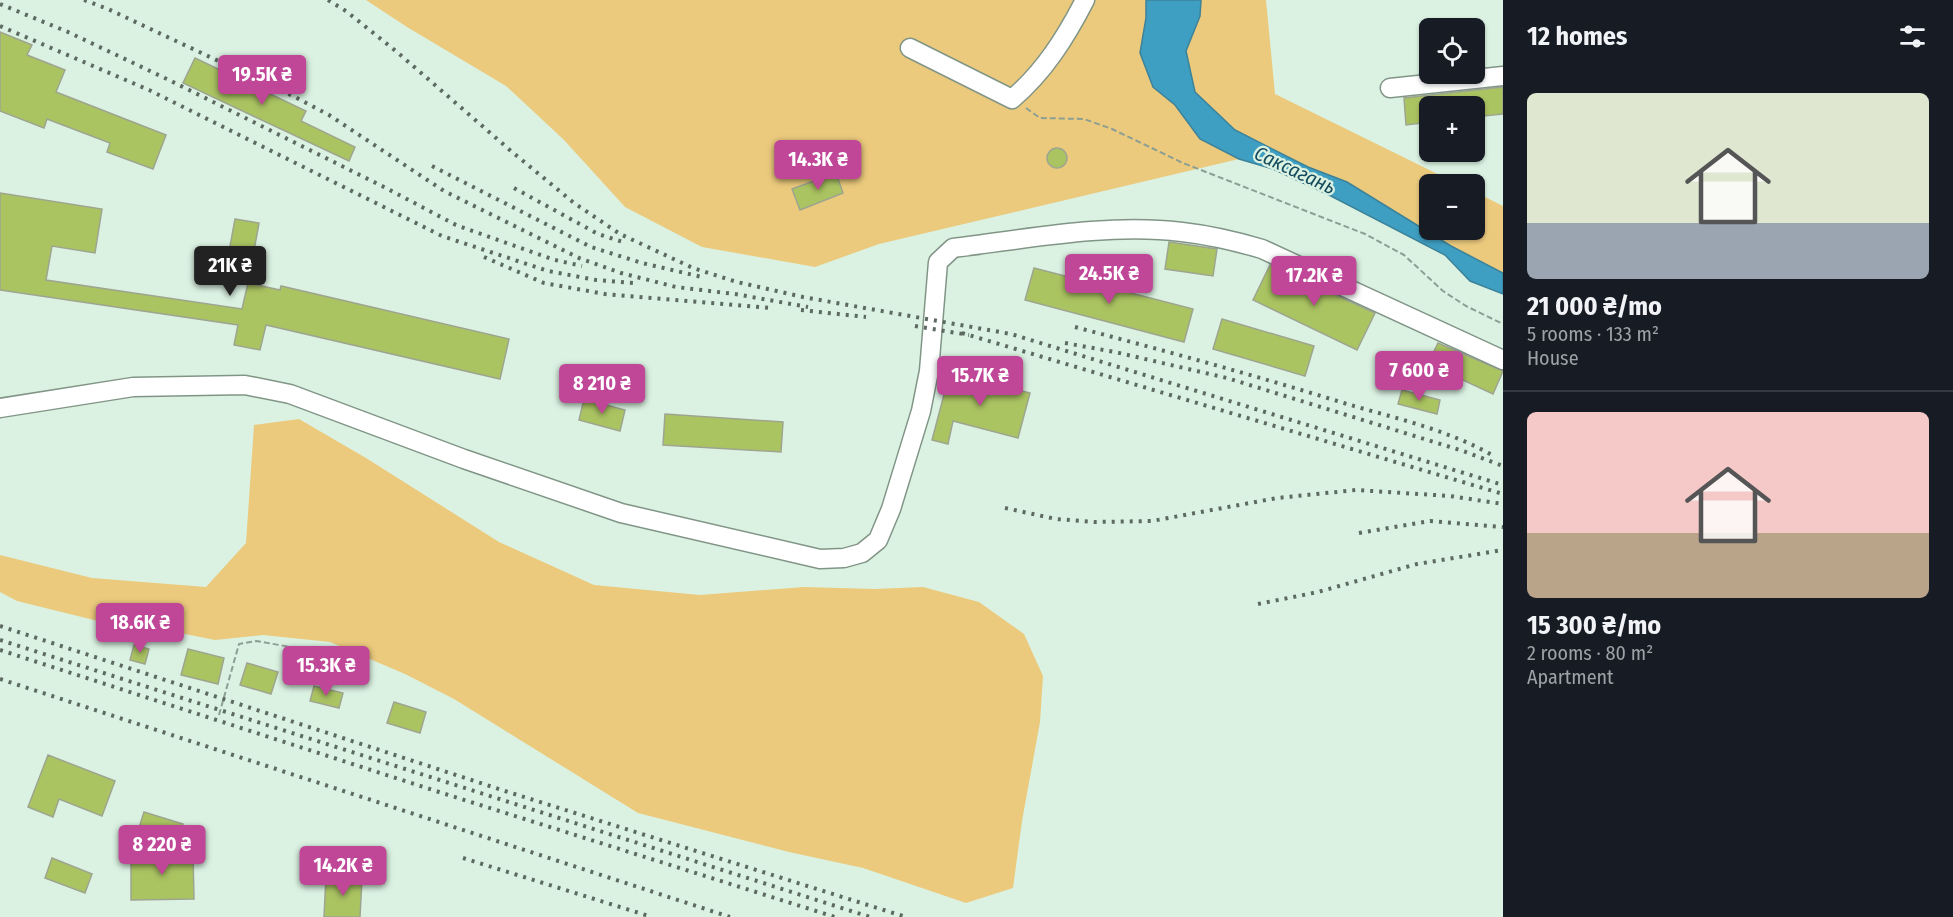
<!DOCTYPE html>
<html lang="en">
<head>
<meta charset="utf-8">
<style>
	:root { --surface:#171b24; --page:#20242c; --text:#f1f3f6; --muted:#9ea1a6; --line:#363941; --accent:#c04698 }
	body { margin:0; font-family:"Fira Sans Condensed",sans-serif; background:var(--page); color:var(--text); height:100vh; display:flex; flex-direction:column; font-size:22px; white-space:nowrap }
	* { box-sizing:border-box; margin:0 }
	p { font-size:20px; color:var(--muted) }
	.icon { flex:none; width:33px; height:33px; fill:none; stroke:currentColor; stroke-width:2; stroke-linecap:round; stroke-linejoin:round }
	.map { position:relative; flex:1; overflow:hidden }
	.details { display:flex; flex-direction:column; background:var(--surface); width:450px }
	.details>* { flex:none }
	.buttons { position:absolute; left:1419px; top:18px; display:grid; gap:12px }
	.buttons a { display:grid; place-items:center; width:66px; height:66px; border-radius:9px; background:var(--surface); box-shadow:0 2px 4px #0004; font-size:30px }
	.price { position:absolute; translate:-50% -51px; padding:0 14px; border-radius:6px; background:var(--accent); color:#fff; font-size:20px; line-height:39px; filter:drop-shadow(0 2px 3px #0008) }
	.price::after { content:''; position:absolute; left:50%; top:36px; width:18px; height:14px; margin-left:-9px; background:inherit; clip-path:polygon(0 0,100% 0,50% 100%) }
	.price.selected { background:#222; color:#fff }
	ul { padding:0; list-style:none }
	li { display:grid; align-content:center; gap:12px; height:318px; padding:0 24px }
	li+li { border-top:2px solid var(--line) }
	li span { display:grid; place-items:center; height:186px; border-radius:9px; color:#555 }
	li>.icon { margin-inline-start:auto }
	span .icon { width:108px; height:108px; fill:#fffc; stroke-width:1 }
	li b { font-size:26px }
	h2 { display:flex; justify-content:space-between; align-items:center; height:72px; padding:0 24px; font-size:26px }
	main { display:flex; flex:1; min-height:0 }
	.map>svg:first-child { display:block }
</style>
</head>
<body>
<main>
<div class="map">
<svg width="1503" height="917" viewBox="0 0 1503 917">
	<rect width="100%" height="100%" fill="#dbf2e2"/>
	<g fill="#ebca7d">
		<polygon points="366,0 1146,0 1146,18 1140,53 1153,87 1175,105 1200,139 1239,159 879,244 815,267 702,247 625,207 564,140 506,86 407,27"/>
		<polygon points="1201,0 1266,0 1275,94 1458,184 1430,184 1430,230 1474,230 1475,192 1503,206 1503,273 1451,246 1347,182 1308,167 1235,130 1195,92 1186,51 1200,16"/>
		<polygon points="299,419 366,458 499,542 594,585 700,595 804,587 874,589 923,587 979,602 1024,634 1043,676 1040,722 1022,821 1013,888 966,903 863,868 789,852 638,813 454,699 405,674 330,642 263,635 215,640 165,630 140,619 98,621 17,601 0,592 0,555 92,578 206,587 246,543 254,425"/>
	</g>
	<polygon fill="#3f9fc2" stroke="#3c8299" stroke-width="1.5" points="1146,0 1201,0 1200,16 1186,51 1195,92 1235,130 1308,167 1347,182 1451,246 1503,273 1503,294 1470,281 1445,255 1329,195 1273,169 1239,159 1200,139 1175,105 1153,87 1140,53 1146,18"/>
	<g fill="#abc462" stroke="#9ea58f" stroke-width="1.5">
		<polygon points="0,32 32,45 27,55 65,70 56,92 166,135 153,169 107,152 110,143 47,119 44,128 0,111"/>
		<polygon points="195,58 306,111 301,121 355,147 349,161 183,83"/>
		<polygon points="1503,87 1503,114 1474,117 1474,106 1430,106 1430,122 1406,125 1404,98"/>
		<circle cx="1057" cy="158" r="10"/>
		<polygon points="836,173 843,193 800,210 792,189"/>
		<polygon points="0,193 102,209 95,253 52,246 46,280 242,309 248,283 280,290 281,286 509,339 500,379 266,325 260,350 234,345 238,325 0,290"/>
		<polygon points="235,219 259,223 252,262 228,257"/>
		<polygon points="1169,242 1217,249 1213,276 1165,269"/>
		<polygon points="1270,265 1375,313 1357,350 1253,300"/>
		<polygon points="1034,268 1193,309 1184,342 1025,300"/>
		<polygon points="1222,319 1314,346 1305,376 1213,349"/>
		<polygon points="1438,343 1503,371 1493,394 1428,364"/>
		<polygon points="950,372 1030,393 1018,438 953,421 948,444 932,440"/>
		<polygon points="1402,390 1440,400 1437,414 1398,404"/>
		<polygon points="584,399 625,410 620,431 579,420"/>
		<polygon points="665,414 783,422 781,452 663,445"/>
		<polygon points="134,645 149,649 145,664 130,660"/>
		<polygon points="188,649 224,658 218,684 181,675"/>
		<polygon points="247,663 278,672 271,694 240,685"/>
		<polygon points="314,686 343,693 339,708 310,701"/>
		<polygon points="394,702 426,712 420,733 387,723"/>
		<polygon points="48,755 115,781 102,816 59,799 53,817 28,807"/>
		<polygon points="144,812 183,824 176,846 137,834"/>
		<polygon points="131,852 193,852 194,899 131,900"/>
		<polygon points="52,858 92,874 85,893 45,878"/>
		<polygon points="326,877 362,879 360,917 324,917"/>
	</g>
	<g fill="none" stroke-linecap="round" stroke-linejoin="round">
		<g stroke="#819587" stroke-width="21">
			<g id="minor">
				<path d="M910,48l102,51c32,-27 54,-62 73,-99"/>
				<polyline points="1390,88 1503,76"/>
				<path d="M0,408l133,-21 112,-2 45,9 174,65 157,54 199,46 24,-1 18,-5 16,-13 13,-31 30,-98 8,-40 9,-109 15,-14c75,-9 153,-25 229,-16 27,3 53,9 80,17l241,111"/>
			</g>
		</g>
		<g stroke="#8d9e92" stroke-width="2" stroke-dasharray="6 3" stroke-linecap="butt">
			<polyline points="1026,108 1040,118 1084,119 1112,129 1183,163 1365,234 1404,255 1443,291 1466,306 1503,324"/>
			<polyline points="219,715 239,644 256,641 291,647"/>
		</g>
		<use href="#minor" stroke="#fff" stroke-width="18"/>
		<g stroke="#5d6a61" stroke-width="4" stroke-dasharray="3 6" stroke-linecap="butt">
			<polyline points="84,0 108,9 295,97 329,115 444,191 579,258 621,273 676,287 735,294 808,307"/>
			<polyline points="328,0 346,11 397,52 511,151 574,203 620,234 693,268 737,282 803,297 1011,334 1503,485"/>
			<polyline points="0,4 68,32 169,80 386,188 456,225 555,260 582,266"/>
			<polyline points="0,26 149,90 442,236 548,271 596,280 634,283"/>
			<polyline points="432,166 591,247 642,263 702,277"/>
			<polyline points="514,188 598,234 626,243"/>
			<polyline points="484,257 544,283 605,294 771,308"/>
			<polyline points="801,310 866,317"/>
			<polyline points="915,326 969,335"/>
			<path d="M1075,327c91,24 182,49 272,77 48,14 101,26 145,51"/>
			<polyline points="962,333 1503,494"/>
			<polyline points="1065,343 1115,352 1227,378 1463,451 1503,466"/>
			<polyline points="1005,508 1056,519 1094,522 1152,521 1277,498 1356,490 1450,496 1503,504"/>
			<polyline points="1359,533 1430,521 1503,527"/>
			<polyline points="1258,604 1318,592 1417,564 1503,550"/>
			<polyline points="0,626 505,791 906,917"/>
			<polyline points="0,640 870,917"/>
			<polyline points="0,650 439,792 835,917"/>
			<polyline points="0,679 730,917"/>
			<polyline points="463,858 652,917"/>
		</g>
	</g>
	<g text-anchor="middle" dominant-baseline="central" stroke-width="4.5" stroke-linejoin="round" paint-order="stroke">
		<g font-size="20" font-style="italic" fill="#154b5e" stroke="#dbf2e2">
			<text transform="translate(1295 170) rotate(25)">Саксагань</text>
		</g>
	</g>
</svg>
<div class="buttons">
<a><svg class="icon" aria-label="locate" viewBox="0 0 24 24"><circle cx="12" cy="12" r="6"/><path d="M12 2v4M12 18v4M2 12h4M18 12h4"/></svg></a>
<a>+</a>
<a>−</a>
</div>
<b class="price" style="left:262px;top:106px">19.5K ₴</b>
<b class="price" style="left:818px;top:191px">14.3K ₴</b>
<b class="price selected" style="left:230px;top:297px">21K ₴</b>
<b class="price" style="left:1109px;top:305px">24.5K ₴</b>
<b class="price" style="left:1314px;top:307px">17.2K ₴</b>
<b class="price" style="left:1419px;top:402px">7 600 ₴</b>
<b class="price" style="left:980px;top:407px">15.7K ₴</b>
<b class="price" style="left:602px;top:415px">8 210 ₴</b>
<b class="price" style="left:140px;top:654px">18.6K ₴</b>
<b class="price" style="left:326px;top:697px">15.3K ₴</b>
<b class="price" style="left:162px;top:876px">8 220 ₴</b>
<b class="price" style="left:343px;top:897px">14.2K ₴</b>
</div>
<section class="details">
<h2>12 homes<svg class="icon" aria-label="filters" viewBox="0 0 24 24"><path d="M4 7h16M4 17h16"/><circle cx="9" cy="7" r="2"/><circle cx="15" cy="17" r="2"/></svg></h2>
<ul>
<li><span style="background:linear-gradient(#dfe7d0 70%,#9aa5b1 0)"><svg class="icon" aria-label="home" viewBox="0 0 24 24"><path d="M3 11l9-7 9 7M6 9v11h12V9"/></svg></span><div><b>21 000 ₴/mo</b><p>5 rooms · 133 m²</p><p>House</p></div></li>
<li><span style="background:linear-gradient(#f6c9c9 65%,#b9a48a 0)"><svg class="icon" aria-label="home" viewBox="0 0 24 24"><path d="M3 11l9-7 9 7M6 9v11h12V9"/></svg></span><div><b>15 300 ₴/mo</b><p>2 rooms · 80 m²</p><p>Apartment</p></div></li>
</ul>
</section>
</main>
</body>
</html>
